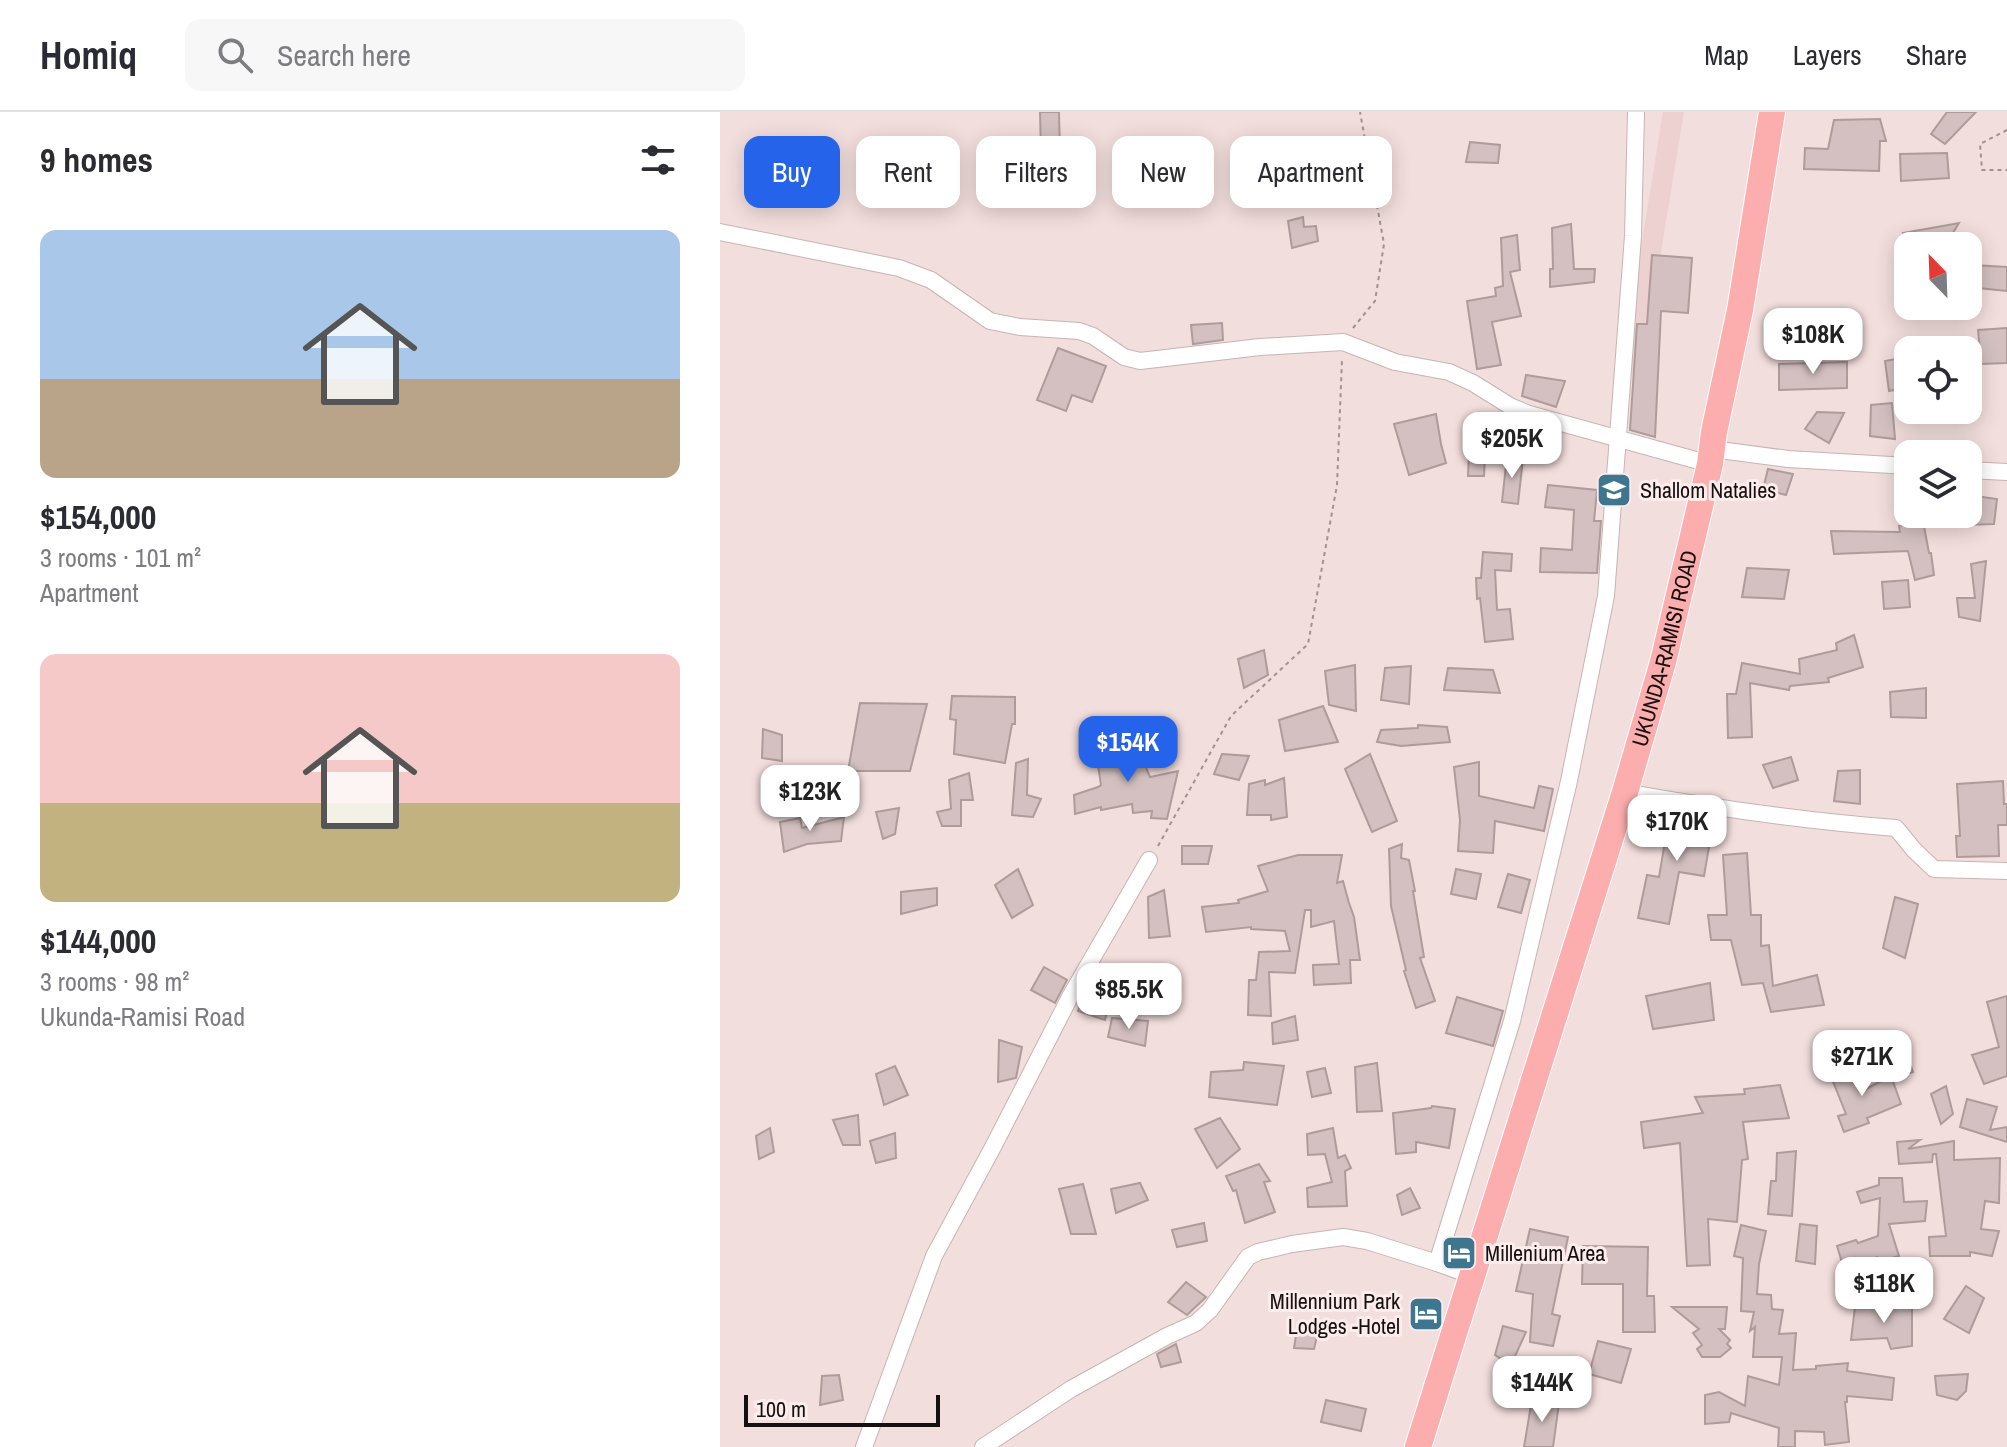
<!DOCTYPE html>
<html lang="en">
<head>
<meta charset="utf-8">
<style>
	:root { --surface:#fff; --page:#f7f7f7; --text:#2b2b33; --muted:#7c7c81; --line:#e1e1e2; --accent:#2563eb }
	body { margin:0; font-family:"Archivo Narrow",sans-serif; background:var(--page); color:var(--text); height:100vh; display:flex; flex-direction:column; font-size:30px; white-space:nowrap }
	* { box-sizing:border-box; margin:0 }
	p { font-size:26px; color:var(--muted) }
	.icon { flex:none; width:44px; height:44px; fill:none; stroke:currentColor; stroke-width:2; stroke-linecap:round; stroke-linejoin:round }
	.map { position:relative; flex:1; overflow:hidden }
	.side { display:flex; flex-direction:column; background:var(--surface); width:720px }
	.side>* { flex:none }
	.banner { position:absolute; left:24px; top:24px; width:760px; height:72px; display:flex; gap:16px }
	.needle { width:52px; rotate:337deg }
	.controls { position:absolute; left:1174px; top:120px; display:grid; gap:16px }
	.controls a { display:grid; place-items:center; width:88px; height:88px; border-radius:16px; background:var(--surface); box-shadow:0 4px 20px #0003; font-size:40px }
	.scale { position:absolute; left:24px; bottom:20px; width:196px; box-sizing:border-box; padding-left:8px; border:4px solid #171010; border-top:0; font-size:22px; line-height:28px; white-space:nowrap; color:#171010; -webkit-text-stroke:6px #fcecec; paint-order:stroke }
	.price { position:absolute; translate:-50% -68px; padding:0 18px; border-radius:16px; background:#fff; color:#222; font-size:26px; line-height:52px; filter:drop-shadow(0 2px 4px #0008) }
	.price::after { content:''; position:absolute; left:50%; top:48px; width:24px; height:18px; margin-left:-12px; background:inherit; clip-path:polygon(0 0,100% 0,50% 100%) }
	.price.on { background:var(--accent); color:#fff }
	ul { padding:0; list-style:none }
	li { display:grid; align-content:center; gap:16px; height:424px; padding:0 40px }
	li span { display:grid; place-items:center; height:248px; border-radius:16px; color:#555 }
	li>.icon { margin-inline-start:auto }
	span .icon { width:144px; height:144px; fill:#fffc; stroke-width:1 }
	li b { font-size:34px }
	h2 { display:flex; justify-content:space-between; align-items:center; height:96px; padding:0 40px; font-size:34px }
	.tag { padding:0 28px; border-radius:16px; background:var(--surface); box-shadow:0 4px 20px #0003; font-size:28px; line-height:72px }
	.tag.on { background:var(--accent); color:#fff }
	header { display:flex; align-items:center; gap:48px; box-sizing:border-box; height:112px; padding:0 40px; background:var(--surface); border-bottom:2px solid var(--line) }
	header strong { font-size:38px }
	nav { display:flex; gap:44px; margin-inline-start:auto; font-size:28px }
	.search { width:560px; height:72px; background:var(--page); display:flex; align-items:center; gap:20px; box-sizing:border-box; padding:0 28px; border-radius:16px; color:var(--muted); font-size:30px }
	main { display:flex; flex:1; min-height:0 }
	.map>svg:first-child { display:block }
</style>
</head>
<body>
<header>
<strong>Homiq</strong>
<div class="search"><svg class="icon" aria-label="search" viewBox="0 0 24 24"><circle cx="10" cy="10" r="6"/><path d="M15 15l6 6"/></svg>Search here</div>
<nav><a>Map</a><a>Layers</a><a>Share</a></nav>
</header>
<main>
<section class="side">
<h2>9 homes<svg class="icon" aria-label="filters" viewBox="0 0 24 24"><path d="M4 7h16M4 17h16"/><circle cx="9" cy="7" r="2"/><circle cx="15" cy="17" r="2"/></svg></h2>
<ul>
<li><span style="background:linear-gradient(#a9c7e8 60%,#b9a48a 0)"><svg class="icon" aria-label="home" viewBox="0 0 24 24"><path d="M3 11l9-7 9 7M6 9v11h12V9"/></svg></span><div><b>$154,000</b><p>3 rooms · 101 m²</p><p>Apartment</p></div></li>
<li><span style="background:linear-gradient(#f6c9c9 60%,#c2b280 0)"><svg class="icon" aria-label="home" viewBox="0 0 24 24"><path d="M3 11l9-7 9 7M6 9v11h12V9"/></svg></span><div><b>$144,000</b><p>3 rooms · 98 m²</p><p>Ukunda-Ramisi Road</p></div></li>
</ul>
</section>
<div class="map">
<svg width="1287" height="1335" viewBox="0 0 1287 1335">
	<rect width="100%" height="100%" fill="#f2dedd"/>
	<polygon fill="#edd1d0" points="943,0 964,0 921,262 901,259"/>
	<g fill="#d4c0c0" stroke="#ae9b9a" stroke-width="2">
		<polygon points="320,0 339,0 340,41 321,41"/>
		<polygon points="1227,0 1256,0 1225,32 1211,22"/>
		<polygon points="1160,7 1166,29 1160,29 1159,59 1084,57 1085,36 1108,37 1114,8"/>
		<polygon points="750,30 780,33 778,51 746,50"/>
		<polygon points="1227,41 1229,66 1181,69 1180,42"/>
		<polygon points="583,105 584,115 596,114 598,129 572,136 568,109"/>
		<polygon points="1239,111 1225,134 1189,134 1183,121"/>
		<polygon points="851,112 854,157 875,157 874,170 830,175 830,157 833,157 832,116"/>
		<polygon points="797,123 800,158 790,160 801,204 772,210 781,253 757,257 747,189 776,184 775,176 783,174 781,126"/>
		<polygon points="932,143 972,146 968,201 941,199 935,325 910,318 917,212 927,212"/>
		<polygon points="1253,153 1287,155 1287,179 1249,175"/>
		<polygon points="502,211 503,228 473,232 471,213"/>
		<polygon points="1287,216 1287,251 1261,252 1258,218"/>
		<polygon points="338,236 386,254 372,290 352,283 346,299 317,288"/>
		<polygon points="1182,246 1188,263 1188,275 1169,279 1165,249"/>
		<polygon points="1127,250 1127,276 1059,278 1059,252"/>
		<polygon points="806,263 845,269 836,295 802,284"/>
		<polygon points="1172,291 1175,327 1150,324 1151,293"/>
		<polygon points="1097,300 1124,301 1109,331 1085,317"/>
		<polygon points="716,302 721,332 726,351 689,363 674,312"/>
		<polygon points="749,341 765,342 764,364 748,364"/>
		<polygon points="787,344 803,346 798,392 782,390"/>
		<polygon points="1048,357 1073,362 1066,383 1043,377"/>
		<polygon points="828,373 877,378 874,409 881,409 877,461 820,460 821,436 852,438 854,398 825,395"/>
		<polygon points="1248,383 1277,387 1274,412 1243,413 1244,402 1248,402"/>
		<polygon points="1203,409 1209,441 1211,441 1214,463 1195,468 1188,439 1114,442 1111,419 1180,420 1179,414"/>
		<polygon points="763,440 792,442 791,459 775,458 777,498 790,497 793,527 765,530 760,486 757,487 756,466 761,466"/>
		<polygon points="1266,449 1260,509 1239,505 1237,486 1255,486 1251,452"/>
		<polygon points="1027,456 1069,458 1064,487 1022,485"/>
		<polygon points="1188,468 1190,495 1164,497 1162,470"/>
		<polygon points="1134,523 1143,555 1108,566 1109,570 1070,574 1069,578 1030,571 1032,625 1008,626 1007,582 1016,582 1022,551 1080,562 1079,547 1117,538 1116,531"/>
		<polygon points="544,538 548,563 524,576 518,547"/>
		<polygon points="635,553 636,599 609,593 605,559"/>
		<polygon points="691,554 689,592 661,588 665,556"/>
		<polygon points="728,556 773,558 780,581 724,578"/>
		<polygon points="1206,576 1206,606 1171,605 1170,580"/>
		<polygon points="232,584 295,585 295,612 292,612 285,651 234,642 236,608 230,607"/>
		<polygon points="140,591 207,592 190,659 128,659"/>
		<polygon points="603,594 618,630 565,639 559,608"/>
		<polygon points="698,613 727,615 730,630 681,634 657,630 661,618 698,616"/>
		<polygon points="43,617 62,623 62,649 42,646"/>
		<polygon points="414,627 430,665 458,659 447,707 431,706 432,699 413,701 412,692 381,698 381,695 355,702 354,683 378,675 381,673 376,640"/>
		<polygon points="502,642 529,644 519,668 494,662"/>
		<polygon points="650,642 677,709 652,720 625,657"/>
		<polygon points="1071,645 1078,668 1053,676 1043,653"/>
		<polygon points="308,647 307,683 321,687 313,705 292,703 296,651"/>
		<polygon points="759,650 759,684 814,696 819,674 833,677 824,719 775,709 773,741 738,739 740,708 734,655"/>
		<polygon points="1140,658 1140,692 1114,689 1118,659"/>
		<polygon points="249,661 253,688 241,688 241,714 222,714 217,700 231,697 229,668"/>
		<polygon points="564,666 567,705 551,708 551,703 527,703 529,672 545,668 545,673"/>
		<polygon points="1283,669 1284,692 1287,692 1287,713 1278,713 1279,744 1237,745 1236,724 1240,724 1237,672"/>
		<polygon points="179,696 175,722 163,727 156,700"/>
		<polygon points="950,699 994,706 984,764 959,760 949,812 918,806 927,763 939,765 947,718 945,717"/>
		<polygon points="124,705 121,729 87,732 64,740 60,710 80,706 82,716"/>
		<polygon points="682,732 681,746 689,748 695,779 693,779 704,845 700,846 715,889 696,896 684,859 686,858 671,794 669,737"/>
		<polygon points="462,734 492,734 488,752 462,752"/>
		<polygon points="1027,741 1031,803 1041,803 1041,834 1049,833 1053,874 1097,863 1104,893 1051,900 1043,871 1022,873 1011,828 991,828 988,803 1007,803 1003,743"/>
		<polygon points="578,743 622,743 617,771 623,769 629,791 634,805 640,848 630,848 631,871 594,873 593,853 619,852 614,809 591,815 591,798 585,798 575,861 549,860 551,904 528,903 529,868 536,868 539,840 570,839 565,819 531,817 531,815 486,820 482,795 519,791 518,788 548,779 538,754"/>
		<polygon points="298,757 313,793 292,806 275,773"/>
		<polygon points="736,757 761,762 756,787 731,782"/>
		<polygon points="788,762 810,768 801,801 778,795"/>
		<polygon points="217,776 217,793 181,802 181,780"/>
		<polygon points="444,778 450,824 429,826 428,785"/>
		<polygon points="1175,785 1198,792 1185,846 1163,836"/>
		<polygon points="324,855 347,868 335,891 311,878"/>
		<polygon points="990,871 994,908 933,917 926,884"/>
		<polygon points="391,880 385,908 358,899 364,883"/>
		<polygon points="1287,884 1287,964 1264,972 1252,943 1279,935 1267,890"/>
		<polygon points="737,885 783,899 773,934 726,921"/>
		<polygon points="575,904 578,928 553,932 552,911"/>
		<polygon points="392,906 428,909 425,934 388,925"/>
		<polygon points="279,928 302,935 296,966 278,970"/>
		<polygon points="1185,938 1193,960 1178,964 1168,947"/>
		<polygon points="524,950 564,954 557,993 489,985 491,960 523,958"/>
		<polygon points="657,951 662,999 637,1000 635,955"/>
		<polygon points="1131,953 1142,979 1171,964 1181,992 1147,1006 1149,1011 1124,1020 1118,1004 1126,1002 1110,962"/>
		<polygon points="175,954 188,983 164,993 156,962"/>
		<polygon points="605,956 611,981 592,985 587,960"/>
		<polygon points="1060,973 1069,1006 1023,1010 1028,1047 1022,1048 1017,1110 988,1107 990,1153 967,1154 960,1031 924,1036 921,1010 983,1001 975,985 1025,982 1024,977"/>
		<polygon points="1226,974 1233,1002 1221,1012 1211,982"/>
		<polygon points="1247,987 1277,995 1270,1018 1287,1015 1287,1030 1240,1015"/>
		<polygon points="712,994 735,997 729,1036 696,1030 696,1040 676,1042 673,1001 711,996"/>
		<polygon points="138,1003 140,1033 123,1033 113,1008"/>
		<polygon points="500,1006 520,1037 497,1056 475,1017"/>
		<polygon points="50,1016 54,1040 39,1047 36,1024"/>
		<polygon points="613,1016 618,1046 625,1043 631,1056 625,1059 627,1094 588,1095 587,1076 612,1070 605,1042 588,1043 587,1022"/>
		<polygon points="175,1021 176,1046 156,1051 150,1029"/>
		<polygon points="1200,1028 1188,1037 1234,1029 1234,1048 1280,1046 1279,1091 1265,1089 1261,1117 1279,1119 1272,1144 1250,1140 1250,1144 1210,1144 1209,1125 1226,1124 1216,1042 1213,1042 1212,1050 1179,1052 1177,1030"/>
		<polygon points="1076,1039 1072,1104 1048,1102 1051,1069 1056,1069 1057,1041"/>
		<polygon points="539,1052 550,1069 544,1070 555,1100 525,1111 516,1078 513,1079 506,1064"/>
		<polygon points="1159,1066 1182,1066 1184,1090 1207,1089 1205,1109 1169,1112 1179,1144 1158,1150 1157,1145 1124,1157 1117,1134 1136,1128 1138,1131 1158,1124 1160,1086 1141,1091 1137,1080 1159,1073"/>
		<polygon points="420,1071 428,1088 396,1101 391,1077"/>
		<polygon points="363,1072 376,1122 351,1122 339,1077"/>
		<polygon points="690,1076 700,1096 682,1103 677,1083"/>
		<polygon points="484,1111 487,1129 457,1135 452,1118"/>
		<polygon points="1080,1112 1097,1114 1095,1152 1076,1149"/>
		<polygon points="1021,1113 1046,1119 1039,1152 1037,1182 1051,1183 1052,1197 1063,1198 1059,1222 1076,1221 1073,1258 1096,1257 1096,1254 1128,1251 1127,1259 1174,1266 1172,1288 1127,1284 1127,1290 1125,1290 1129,1330 1105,1333 1104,1320 1075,1319 1075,1335 1058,1335 1059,1316 1011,1301 1009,1310 985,1312 985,1283 999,1280 1025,1294 1028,1264 1059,1273 1062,1245 1033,1245 1035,1215 1030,1219 1034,1200 1021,1199 1023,1146 1014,1144"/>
		<polygon points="810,1117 848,1125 832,1202 840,1204 833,1234 810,1230 813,1182 796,1179"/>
		<polygon points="863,1134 928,1135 927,1184 934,1184 935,1220 903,1220 903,1172 862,1172"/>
		<polygon points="1131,1163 1143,1178 1128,1189 1117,1174"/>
		<polygon points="466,1170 486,1185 467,1203 448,1190"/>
		<polygon points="1246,1174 1264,1186 1249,1221 1224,1207"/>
		<polygon points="1192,1193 1192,1234 1171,1237 1167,1226 1131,1228 1135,1195"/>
		<polygon points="952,1195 1007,1195 1005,1217 999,1217 1010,1228 1007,1232 1011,1236 1000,1245 982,1245 977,1237 982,1233 973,1221 979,1217"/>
		<polygon points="783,1214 806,1220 791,1253 775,1243"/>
		<polygon points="577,1217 598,1220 594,1237 574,1236"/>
		<polygon points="878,1229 911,1237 901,1271 869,1262"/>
		<polygon points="456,1232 461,1250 441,1255 437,1242"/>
		<polygon points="1248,1262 1246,1279 1237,1288 1217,1283 1215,1264"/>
		<polygon points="119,1263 123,1288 100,1293 102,1264"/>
		<polygon points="812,1287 839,1291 833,1335 804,1335"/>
		<polygon points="606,1288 646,1297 641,1319 601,1310"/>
	</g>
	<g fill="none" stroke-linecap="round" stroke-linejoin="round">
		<g stroke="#c7b4b3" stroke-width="18">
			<g id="minor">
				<polyline points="0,120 179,156 211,168 270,209 300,215 359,219 373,224 404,245 420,249 540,235 623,230 675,250 729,260 753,271 790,294 809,302 990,352"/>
				<polyline points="992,337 1068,347 1188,354"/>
				<polyline points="1248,358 1287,360"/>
				<path d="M905,680c89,16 180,29 271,36l18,22 20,19 73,2"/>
				<polyline points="753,1164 717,1151 792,909 849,669 886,484 913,124 916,0"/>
				<polyline points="144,1335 214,1144 273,1035 351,883 429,748"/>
				<polyline points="263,1335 351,1277 447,1224 476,1211 490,1198 528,1145 538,1140 572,1132 623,1125 647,1129 717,1151"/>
			</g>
		</g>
		<g stroke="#fff" stroke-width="28">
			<g id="trunk">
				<path id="s1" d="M698,1335l207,-655 38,-130 47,-198 4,-32 26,-122 32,-198"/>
			</g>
		</g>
		<g stroke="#a19291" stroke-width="2" stroke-dasharray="4 4" stroke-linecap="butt">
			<polyline points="1287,18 1260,32 1262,58 1287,58"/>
			<polyline points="633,216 655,189 664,132 640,0"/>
			<polyline points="438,734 511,604 588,532 617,373 622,247"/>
		</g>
		<use href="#minor" stroke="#fff" stroke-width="16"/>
		<use href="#trunk" stroke="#fcaeae" stroke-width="26"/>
	</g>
	<defs>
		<g id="school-square" transform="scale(1.8)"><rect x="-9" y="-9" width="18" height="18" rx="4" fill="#3e7690" stroke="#fcecec"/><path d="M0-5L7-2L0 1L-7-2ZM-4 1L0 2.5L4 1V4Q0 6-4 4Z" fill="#fff"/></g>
		<g id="hotel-square" transform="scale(1.8)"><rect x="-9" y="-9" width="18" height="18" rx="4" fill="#3e7690" stroke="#fcecec"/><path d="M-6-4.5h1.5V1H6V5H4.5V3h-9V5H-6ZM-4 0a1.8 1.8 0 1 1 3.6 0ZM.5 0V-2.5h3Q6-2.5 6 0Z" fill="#fff"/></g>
	</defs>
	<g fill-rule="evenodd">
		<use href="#school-square" x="894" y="378"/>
		<use href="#hotel-square" x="739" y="1141"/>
		<use href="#hotel-square" x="706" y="1202"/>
	</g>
	<g text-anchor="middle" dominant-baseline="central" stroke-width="6" stroke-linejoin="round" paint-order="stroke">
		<g font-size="22" fill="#171010" stroke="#fcecec" text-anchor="start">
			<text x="920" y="378">Shallom Natalies</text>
			<text x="765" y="1141">Millenium Area</text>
			<text x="680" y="1189" text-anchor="end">Millennium Park<tspan x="680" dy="25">Lodges -Hotel</tspan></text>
		</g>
		<g font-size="22" fill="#171010" stroke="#fcecec">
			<text stroke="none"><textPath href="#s1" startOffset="836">UKUNDA-RAMISI ROAD</textPath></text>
		</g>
	</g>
</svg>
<div class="controls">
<a><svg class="needle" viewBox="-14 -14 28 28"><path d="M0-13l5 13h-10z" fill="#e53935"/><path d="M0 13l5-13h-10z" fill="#7c7c81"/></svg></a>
<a><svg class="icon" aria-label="locate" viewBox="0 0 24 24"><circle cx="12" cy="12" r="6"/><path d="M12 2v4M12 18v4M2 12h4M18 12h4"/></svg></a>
<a><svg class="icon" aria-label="layers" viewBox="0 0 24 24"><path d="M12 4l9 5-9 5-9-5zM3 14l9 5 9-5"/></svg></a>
</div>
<div class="scale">100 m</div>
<b class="price" style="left:1093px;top:264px">$108K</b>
<b class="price" style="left:792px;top:368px">$205K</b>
<b class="price on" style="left:408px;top:672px">$154K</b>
<b class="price" style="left:90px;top:721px">$123K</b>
<b class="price" style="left:957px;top:751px">$170K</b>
<b class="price" style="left:409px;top:919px">$85.5K</b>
<b class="price" style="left:1142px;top:986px">$271K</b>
<b class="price" style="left:1164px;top:1213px">$118K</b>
<b class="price" style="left:822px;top:1312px">$144K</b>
<div class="banner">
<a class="tag on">Buy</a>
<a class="tag">Rent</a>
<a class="tag">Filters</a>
<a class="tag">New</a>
<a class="tag">Apartment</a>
</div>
</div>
</main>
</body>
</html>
